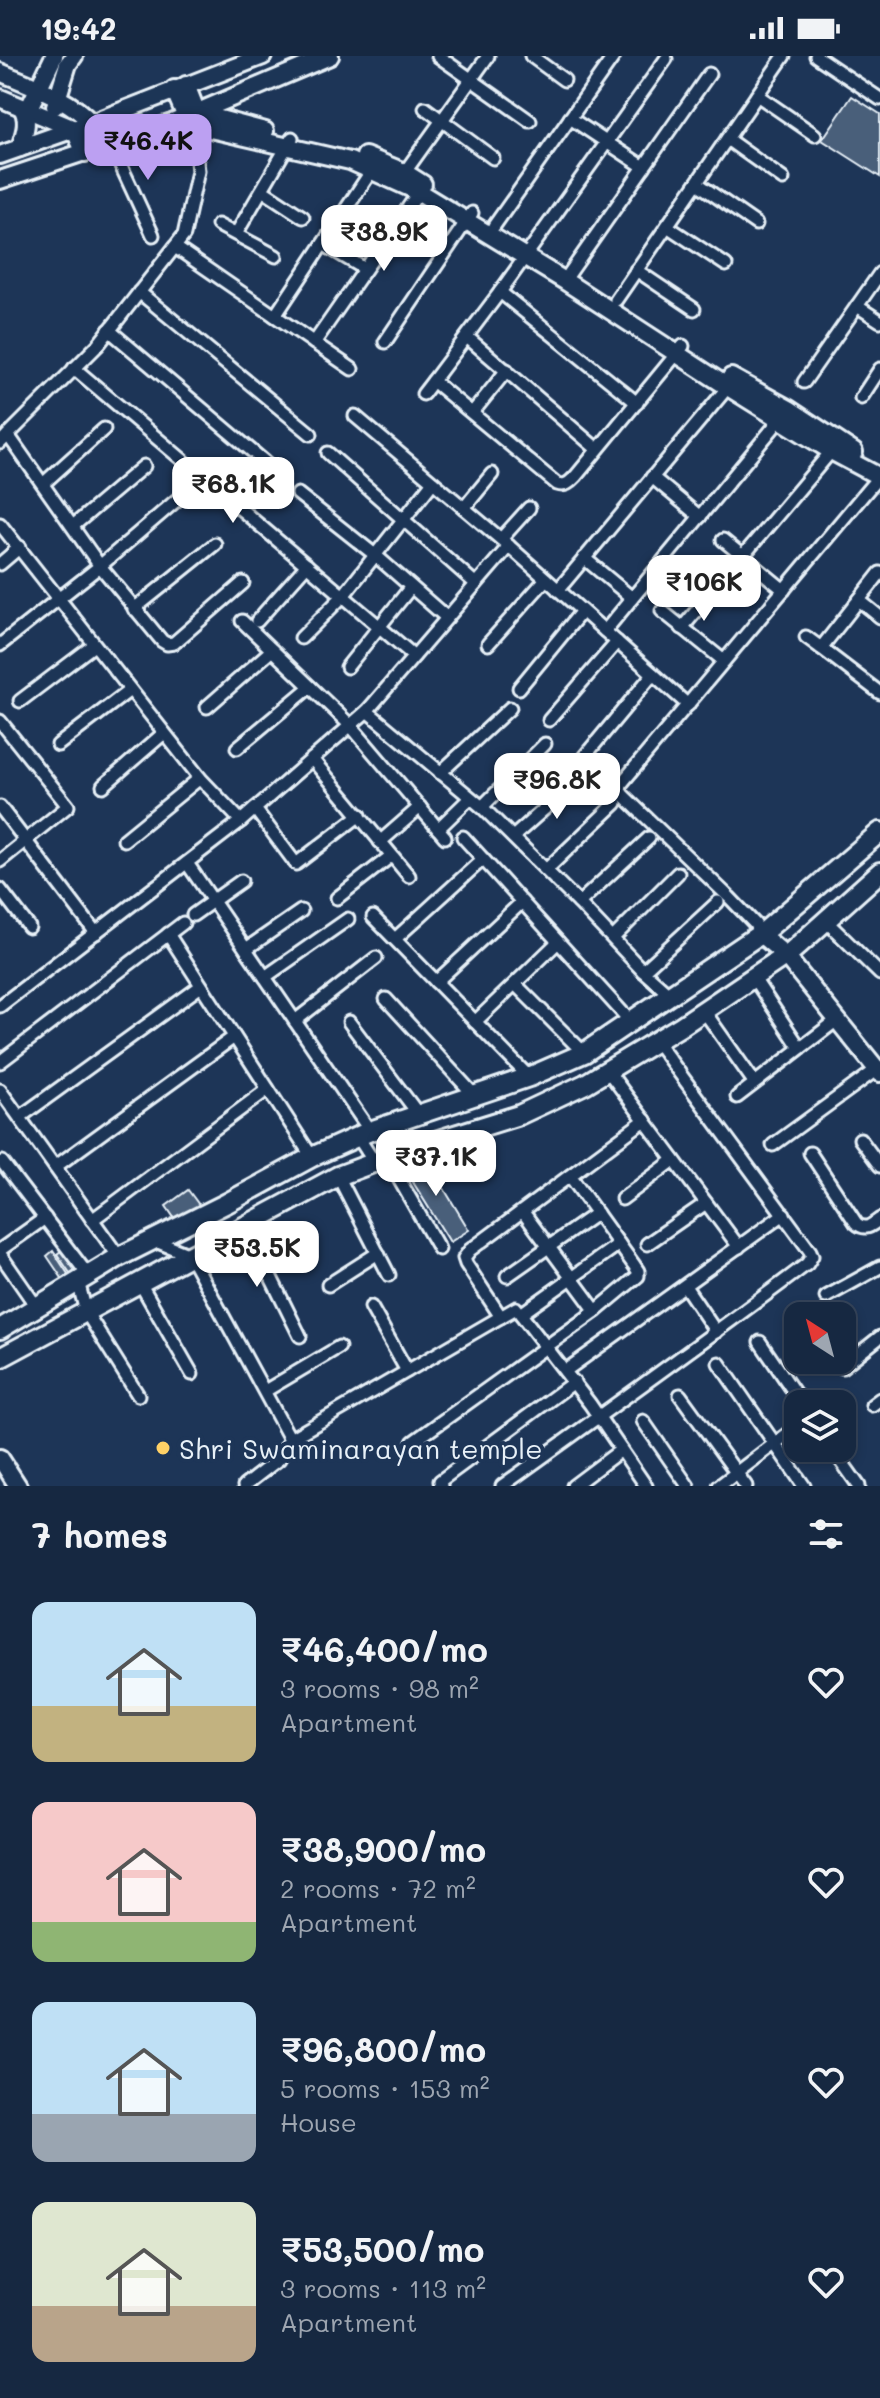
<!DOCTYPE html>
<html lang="en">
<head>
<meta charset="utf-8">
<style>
	:root { --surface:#162841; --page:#23344c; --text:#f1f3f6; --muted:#9ea6b1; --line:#35445a; --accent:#bca0f2 }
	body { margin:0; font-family:Mali,sans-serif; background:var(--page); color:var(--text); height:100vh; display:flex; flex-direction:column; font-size:30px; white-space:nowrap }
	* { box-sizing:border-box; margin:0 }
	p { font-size:26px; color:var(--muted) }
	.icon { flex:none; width:44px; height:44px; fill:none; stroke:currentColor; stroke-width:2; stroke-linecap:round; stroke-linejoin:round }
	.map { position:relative; height:1430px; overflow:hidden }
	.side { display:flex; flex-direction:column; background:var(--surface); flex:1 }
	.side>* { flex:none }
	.needle { width:52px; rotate:324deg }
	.buttons { position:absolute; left:784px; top:1246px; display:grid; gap:16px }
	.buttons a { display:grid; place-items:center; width:72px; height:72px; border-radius:16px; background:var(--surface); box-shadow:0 4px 12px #0003,0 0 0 2px var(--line); font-size:40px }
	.price { position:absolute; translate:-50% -68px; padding:0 18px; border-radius:16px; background:#fff; color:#222; font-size:26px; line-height:52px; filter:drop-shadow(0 2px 4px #0008) }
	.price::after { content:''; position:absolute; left:50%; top:48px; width:24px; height:18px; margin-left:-12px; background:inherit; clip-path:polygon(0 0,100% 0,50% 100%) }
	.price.selected { background:var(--accent); color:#111 }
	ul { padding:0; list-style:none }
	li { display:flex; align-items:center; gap:24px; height:200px; padding:0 32px }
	li span { display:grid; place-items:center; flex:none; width:224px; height:160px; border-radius:16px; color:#555 }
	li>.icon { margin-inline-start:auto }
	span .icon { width:96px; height:96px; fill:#fffc; stroke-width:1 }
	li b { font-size:34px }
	h2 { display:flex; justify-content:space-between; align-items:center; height:96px; padding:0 32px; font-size:34px }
	.status { display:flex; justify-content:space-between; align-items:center; height:56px; padding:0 40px; background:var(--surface); direction:ltr }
	.status svg { height:22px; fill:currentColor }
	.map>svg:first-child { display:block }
</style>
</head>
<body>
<div class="status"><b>19:42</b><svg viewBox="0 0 49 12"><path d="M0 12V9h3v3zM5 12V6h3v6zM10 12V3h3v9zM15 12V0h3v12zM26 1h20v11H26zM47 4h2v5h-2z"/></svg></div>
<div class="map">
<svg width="880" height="1430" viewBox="0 0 880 1430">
	<rect width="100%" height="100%" fill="#1d3557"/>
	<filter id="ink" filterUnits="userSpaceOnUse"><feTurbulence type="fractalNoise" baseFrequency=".0125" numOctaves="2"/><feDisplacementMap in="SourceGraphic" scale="16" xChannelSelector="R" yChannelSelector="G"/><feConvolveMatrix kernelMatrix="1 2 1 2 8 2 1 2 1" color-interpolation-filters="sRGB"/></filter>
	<g filter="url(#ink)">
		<g fill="#495e7a" stroke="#e8f1f8" stroke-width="2">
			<polygon points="852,40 880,58 880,121 822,84"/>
			<polygon points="423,1098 469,1174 450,1186 403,1110"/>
			<polygon points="188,1134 202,1153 179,1169 166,1150"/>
			<polygon points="65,1192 79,1211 70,1217 57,1198"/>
			<polygon points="53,1195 70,1221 64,1225 47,1200"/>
		</g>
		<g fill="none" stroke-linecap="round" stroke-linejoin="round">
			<g stroke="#e8f1f8" stroke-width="17">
				<g id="street">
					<polyline points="438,0 530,65"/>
					<polyline points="531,0 564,24"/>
					<polyline points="816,0 880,43"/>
					<path d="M666,3l-166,233 -67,89 124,103c9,3 13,-2 19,-8l107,-130"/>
					<polyline points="757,39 815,79"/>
					<polyline points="425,52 493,102"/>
					<polyline points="570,62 644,111"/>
					<polyline points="727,83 783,123"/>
					<polyline points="111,88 153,179"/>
					<polyline points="402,120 488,0"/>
					<polyline points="697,127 756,168"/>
					<polyline points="262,134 303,161"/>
					<polyline points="218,169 276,200"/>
					<polyline points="494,170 614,0"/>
					<polyline points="667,170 726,209"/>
					<polyline points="236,178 292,82"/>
					<polyline points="323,188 365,213"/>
					<polyline points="175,191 352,313"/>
					<polyline points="636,214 694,253"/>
					<polyline points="569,218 709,18"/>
					<polyline points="139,236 311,378"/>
					<polyline points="500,236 637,347"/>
					<polyline points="616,244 784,0"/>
					<polyline points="857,250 880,265"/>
					<polyline points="275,260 374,111"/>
					<polyline points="109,274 279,418"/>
					<polyline points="467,281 597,393"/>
					<polyline points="385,286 472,157"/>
					<polyline points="314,287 421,133"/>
					<polyline points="74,312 414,600"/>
					<polyline points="804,326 880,217"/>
					<polyline points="423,338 433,325"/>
					<polyline points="861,342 880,313"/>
					<polyline points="473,356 507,314"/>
					<polyline points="355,360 509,490 688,649"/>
					<polyline points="8,379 100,510 162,585 167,588 174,587 243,527"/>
					<polyline points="0,387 98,289 184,179 198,115 193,69"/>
					<polyline points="328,397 476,528"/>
					<polyline points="652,421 700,461"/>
					<polyline points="44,427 104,373"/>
					<polyline points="298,438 375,499 447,562"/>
					<polyline points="464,452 492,418"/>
					<polyline points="0,468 200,722 241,765 0,950"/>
					<polyline points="73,470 144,410"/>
					<polyline points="501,483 529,452"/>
					<polyline points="723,484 784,534"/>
					<polyline points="584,502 632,542"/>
					<polyline points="0,508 20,491"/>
					<polyline points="880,517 821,592 880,637"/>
					<polyline points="558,534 733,325"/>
					<polyline points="859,544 880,561"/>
					<polyline points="134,553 215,488"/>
					<polyline points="662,555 724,605"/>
					<polyline points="242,565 350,669 445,781"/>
					<polyline points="257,565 307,509"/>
					<polyline points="682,572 834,392"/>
					<polyline points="605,575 783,360"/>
					<polyline points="806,581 821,592"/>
					<polyline points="301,582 343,540 433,426"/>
					<polyline points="488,588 546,523"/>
					<polyline points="0,589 100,510 178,443"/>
					<polyline points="347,611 411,531"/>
					<polyline points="519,632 582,555"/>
					<polyline points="20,645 94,589"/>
					<polyline points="207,651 272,594"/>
					<polyline points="367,655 482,751 579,847 643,915 670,939"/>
					<polyline points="549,664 617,586"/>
					<polyline points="0,665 68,750 0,805"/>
					<polyline points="58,689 130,634"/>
					<polyline points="237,692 310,631"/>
					<polyline points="584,701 653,618"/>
					<polyline points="312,703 409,820"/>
					<polyline points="440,717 510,652"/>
					<polyline points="103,730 164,677"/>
					<polyline points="0,751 96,877"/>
					<polyline points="482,751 545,688"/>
					<polyline points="255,753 296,808 360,759"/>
					<polyline points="241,765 367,655 509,490"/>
					<polyline points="438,773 470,742"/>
					<polyline points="463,781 631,966"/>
					<polyline points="513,781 578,723"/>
					<polyline points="124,784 200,722"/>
					<polyline points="380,786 420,751"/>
					<polyline points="187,807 370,1075"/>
					<polyline points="546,814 616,747"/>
					<polyline points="0,833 29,871"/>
					<polyline points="337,842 391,800"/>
					<polyline points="579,847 649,782"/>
					<polyline points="193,859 241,825"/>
					<polyline points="373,861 529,1021"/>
					<polyline points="827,866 880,918"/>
					<polyline points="759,877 755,868 729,841 623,739 620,734 621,728 880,419"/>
					<polyline points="168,878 312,1101"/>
					<polyline points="613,882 678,817"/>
					<polyline points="395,883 483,803"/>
					<polyline points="246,893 301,855"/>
					<polyline points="643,915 718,846"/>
					<polyline points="265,921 348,863"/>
					<polyline points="753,921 800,992"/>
					<polyline points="436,926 522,846"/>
					<polyline points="515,928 584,997"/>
					<polyline points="386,943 475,1040"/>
					<polyline points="704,955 754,1026"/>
					<polyline points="295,965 376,902"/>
					<polyline points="349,966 419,1059"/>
					<polyline points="475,966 558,886"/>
					<polyline points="0,1006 183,867"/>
					<polyline points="608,1015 739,1191"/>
					<polyline points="0,1034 119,1201"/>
					<polyline points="737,1041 837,964"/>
					<polyline points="20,1061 201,930"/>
					<polyline points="358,1081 374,1106"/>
					<polyline points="860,1083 880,1110"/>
					<polyline points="773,1089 880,1011"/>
					<path d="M810,1097l46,70c9,8 15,3 24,-4"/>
					<polyline points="387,1102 439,1193"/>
					<polyline points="2,1106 88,1219"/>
					<polyline points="55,1111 234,981"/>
					<polyline points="338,1120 389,1219"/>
					<polyline points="622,1143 674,1104"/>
					<polyline points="523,1156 596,1255"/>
					<polyline points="92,1164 268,1033"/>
					<polyline points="246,1171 300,1280"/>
					<polyline points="153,1184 190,1199 290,1383 516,1252 590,1348 646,1430"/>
					<polyline points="647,1188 706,1147"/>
					<polyline points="0,1194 45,1162"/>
					<polyline points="0,1198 36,1250"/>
					<polyline points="507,1220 597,1157"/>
					<polyline points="78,1225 86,1256 138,1339"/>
					<polyline points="140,1227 192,1318"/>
					<polyline points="328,1229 378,1197"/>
					<polyline points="685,1230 716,1276"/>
					<polyline points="826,1241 880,1211"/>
					<polyline points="371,1251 407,1315"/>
					<polyline points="521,1258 619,1188"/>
					<polyline points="501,1261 466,1208 464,1202 470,1194 645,1064"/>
					<polyline points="760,1286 802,1348"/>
					<polyline points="719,1307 804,1430"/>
					<polyline points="842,1311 880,1281"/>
					<polyline points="565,1315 784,1158"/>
					<polyline points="265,1335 339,1291"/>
					<polyline points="680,1339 746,1430"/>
					<polyline points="827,1348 834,1343"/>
					<polyline points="872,1349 880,1343"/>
					<polyline points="643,1365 688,1430"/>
					<polyline points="413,1386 596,1255 638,1220 638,1215 634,1209 570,1120"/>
					<polyline points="832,1392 859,1430"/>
					<polyline points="244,1430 279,1403 290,1383"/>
					<polyline points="441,1430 440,1425 574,1326"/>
					<path d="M502,1430c102,-73 204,-146 305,-222l5,-8 -2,-5 -154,-210"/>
					<polyline points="573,1430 621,1394"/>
					<polyline points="719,1430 798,1370"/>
				</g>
			</g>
			<g stroke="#e8f1f8" stroke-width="22">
				<g id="secondary">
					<path d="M0,16c27,12 72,27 91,51 5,6 8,16 11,24"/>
					<polyline points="186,29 197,57 265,75"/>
					<polyline points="174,33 186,61 193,69 350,105 419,136 565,225 728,331 831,395 880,421"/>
					<polyline points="0,42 74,73 85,97"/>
					<polyline points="55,50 68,8 74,0"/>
					<polyline points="28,54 54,0"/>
					<path d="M20,92c4,-14 10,-27 2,-40"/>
					<polyline points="0,99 91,67 263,0"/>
					<polyline points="365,100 404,116 423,128"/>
					<polyline points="0,124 172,67 330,0"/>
					<polyline points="731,321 789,353 854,396"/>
					<polyline points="759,877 785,899 880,1017"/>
					<polyline points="0,1402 18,1430"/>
				</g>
			</g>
			<g stroke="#e8f1f8" stroke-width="24">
				<g id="primary">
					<polyline points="0,1273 119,1201 227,1147 312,1101 370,1075 529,1021 584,997 766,874 880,776"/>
					<polyline points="0,1302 338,1120 413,1092 519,1059 585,1028 681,970 792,895 880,816"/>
				</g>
			</g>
			<use href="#street" stroke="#1d3557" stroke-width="11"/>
			<use href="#secondary" stroke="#1d3557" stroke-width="16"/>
			<use href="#primary" stroke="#1d3557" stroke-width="18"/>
		</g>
	</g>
	<circle fill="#ffd166" stroke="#1d3557" stroke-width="3" cx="163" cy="1392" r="8"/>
	<g text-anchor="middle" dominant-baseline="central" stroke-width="8" stroke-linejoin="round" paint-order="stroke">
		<g font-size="28" fill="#e8f1f8" stroke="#1d3557" text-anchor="start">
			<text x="179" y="1392">Shri Swaminarayan temple</text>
		</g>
	</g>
</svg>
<div class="buttons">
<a><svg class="needle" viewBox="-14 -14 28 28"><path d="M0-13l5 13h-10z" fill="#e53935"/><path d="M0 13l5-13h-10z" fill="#9ea6b1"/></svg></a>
<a><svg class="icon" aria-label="layers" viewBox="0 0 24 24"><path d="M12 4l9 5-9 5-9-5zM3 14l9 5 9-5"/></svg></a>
</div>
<b class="price selected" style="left:148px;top:126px">₹46.4K</b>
<b class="price" style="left:384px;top:217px">₹38.9K</b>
<b class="price" style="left:233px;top:469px">₹68.1K</b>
<b class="price" style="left:704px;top:567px">₹106K</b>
<b class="price" style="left:557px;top:765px">₹96.8K</b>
<b class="price" style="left:436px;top:1142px">₹37.1K</b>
<b class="price" style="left:257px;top:1233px">₹53.5K</b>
</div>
<section class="side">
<h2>7 homes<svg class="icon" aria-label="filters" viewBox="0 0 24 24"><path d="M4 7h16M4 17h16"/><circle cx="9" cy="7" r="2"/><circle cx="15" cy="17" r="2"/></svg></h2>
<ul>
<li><span style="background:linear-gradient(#bfe0f5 65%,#c2b280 0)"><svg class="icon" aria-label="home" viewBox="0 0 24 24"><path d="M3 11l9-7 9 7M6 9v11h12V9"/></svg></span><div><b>₹46,400/mo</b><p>3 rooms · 98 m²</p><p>Apartment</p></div><svg class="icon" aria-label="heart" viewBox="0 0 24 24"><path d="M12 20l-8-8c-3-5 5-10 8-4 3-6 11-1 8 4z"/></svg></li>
<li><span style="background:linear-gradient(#f6c9c9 75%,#8fb573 0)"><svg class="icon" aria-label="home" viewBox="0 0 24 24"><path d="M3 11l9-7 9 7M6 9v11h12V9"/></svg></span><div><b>₹38,900/mo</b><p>2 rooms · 72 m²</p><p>Apartment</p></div><svg class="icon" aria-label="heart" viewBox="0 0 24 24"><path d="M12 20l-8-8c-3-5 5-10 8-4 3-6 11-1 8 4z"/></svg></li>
<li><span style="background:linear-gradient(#bfe0f5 70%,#9aa5b1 0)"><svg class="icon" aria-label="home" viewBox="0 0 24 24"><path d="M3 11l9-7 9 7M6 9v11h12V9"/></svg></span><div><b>₹96,800/mo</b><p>5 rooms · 153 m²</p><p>House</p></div><svg class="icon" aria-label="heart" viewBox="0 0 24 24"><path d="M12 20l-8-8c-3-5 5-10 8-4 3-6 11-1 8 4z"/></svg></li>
<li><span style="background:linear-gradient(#dfe7d0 65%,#b9a48a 0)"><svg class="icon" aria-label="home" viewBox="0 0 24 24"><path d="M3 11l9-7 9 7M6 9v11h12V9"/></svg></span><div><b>₹53,500/mo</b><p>3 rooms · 113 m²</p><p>Apartment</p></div><svg class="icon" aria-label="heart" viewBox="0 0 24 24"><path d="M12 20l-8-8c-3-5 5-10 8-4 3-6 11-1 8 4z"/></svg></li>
</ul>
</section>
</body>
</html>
